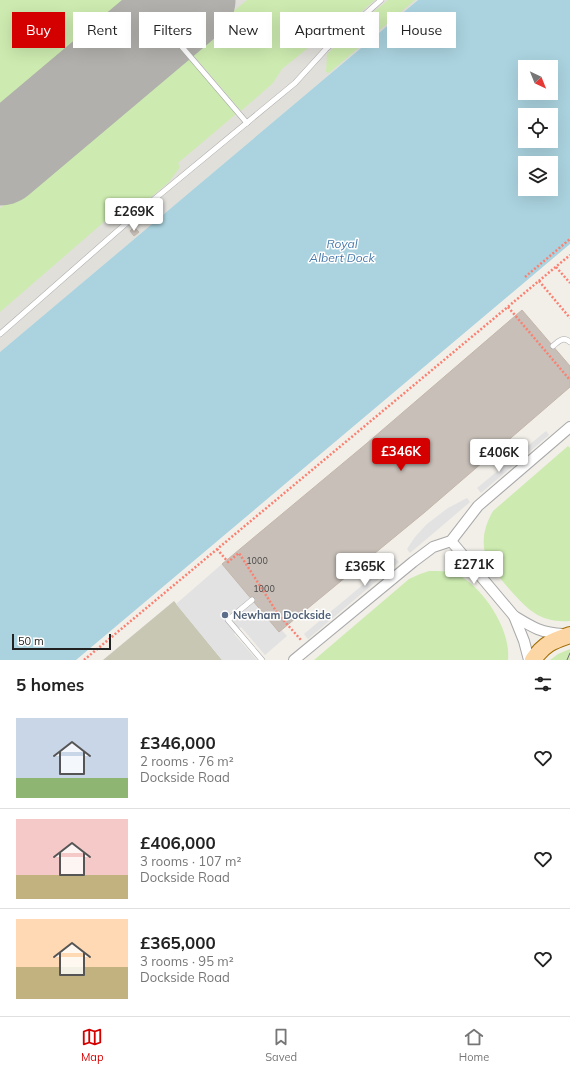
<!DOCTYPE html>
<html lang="en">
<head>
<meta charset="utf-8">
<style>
	:root { --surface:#fff; --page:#f2f2f2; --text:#222; --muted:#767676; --line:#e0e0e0; --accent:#d40000 }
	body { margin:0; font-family:Mulish,sans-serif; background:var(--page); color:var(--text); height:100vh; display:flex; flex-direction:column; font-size:15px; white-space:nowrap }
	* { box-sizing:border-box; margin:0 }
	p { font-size:13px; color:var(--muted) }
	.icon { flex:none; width:22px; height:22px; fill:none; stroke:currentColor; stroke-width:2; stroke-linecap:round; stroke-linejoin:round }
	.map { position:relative; height:660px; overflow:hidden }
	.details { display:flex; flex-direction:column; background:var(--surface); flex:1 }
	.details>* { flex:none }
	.hud { position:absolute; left:12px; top:12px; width:546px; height:36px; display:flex; gap:8px }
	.needle { width:26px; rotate:137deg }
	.buttons { position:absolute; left:518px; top:60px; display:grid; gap:8px }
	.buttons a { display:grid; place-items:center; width:40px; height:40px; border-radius:0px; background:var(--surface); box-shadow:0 4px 16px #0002; font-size:20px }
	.scale { position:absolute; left:12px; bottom:10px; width:99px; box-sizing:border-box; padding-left:4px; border:2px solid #222; border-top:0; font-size:11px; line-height:14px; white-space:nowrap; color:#222; -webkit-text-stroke:3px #fff; paint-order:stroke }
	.price { position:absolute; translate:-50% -34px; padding:0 9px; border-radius:4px; background:#fff; color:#222; font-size:13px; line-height:26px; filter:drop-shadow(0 1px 2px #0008) }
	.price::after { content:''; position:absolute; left:50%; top:24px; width:12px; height:9px; margin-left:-6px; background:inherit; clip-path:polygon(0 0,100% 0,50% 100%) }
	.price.selected { background:var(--accent); color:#fff }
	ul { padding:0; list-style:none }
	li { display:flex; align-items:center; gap:12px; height:100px; padding:0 16px }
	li+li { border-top:1px solid var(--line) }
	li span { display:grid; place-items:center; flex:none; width:112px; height:80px; border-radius:0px; color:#555 }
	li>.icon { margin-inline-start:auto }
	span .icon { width:48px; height:48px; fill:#fffc; stroke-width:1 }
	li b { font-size:17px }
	h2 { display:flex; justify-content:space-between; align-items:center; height:48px; padding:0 16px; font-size:17px }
	.tag { padding:0 14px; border-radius:0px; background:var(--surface); box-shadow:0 4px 16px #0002; font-size:14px; line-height:36px }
	.tag.selected { background:var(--accent); color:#fff }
	.tab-bar { display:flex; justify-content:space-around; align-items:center; height:56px; border-top:1px solid var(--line); background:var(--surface); font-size:11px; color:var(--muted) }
	.tab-bar a { display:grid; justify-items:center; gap:2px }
	.tab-bar .selected { color:var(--accent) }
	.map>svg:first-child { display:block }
</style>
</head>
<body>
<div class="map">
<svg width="570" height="660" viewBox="0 0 570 660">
	<rect width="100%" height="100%" fill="#f2efe9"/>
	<polygon fill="#e1dfda" points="0,0 418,0 0,352"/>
	<polygon fill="#c7c7b4" points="174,601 222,660 103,660"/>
	<g fill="#cdebb0">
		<polygon points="0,0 135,0 0,114"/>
		<polygon points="247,0 375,0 323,45 313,44 282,69 273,83 241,111 188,49"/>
		<polygon points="388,0 415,0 329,73 326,72 327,54 359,24"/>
		<polygon points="184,52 236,114 178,163 180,167 169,182 131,214 112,215 0,312 0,208"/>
		<path d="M568,446l2,2v173c-29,2 -41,-10 -59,-30 -8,-9 -15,-18 -22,-27 -9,-18 -6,-36 4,-53z"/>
		<path d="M429,571c12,0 23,0 33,6 24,15 49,54 46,83h-194l95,-81 11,-5z"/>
		<polygon points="570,649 570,660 550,660 558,654"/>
	</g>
	<g fill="#e2e2e2">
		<polygon points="546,431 549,435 481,493 477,488"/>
		<polygon points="467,498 470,502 410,553 407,549 415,537 427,524 448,508"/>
		<polygon points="395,558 399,562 308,639 304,634"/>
		<polygon points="222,564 287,636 265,655 241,627 234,634 257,660 222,660 176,604"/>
	</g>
	<path fill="#aad3df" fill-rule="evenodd" d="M418,0h152v244l-494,416h-76v-308zM525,67h26v26h-26zM525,115h26v26h-26zM525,163h26v26h-26z"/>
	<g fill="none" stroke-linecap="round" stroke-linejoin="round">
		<polyline stroke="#b1b0ac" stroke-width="89" points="0,161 191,0"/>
	</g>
	<g fill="#c7bfb8" stroke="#c4b6ab">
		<polygon points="134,227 139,232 134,236 130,231"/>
		<polygon points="522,310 570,366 570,387 425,512 279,632 222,564 366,444"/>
	</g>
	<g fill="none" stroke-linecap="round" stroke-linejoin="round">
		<g stroke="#a9a9a9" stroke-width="6">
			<g id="lane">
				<polyline points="182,47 247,123"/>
				<polyline points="0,334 146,206 295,83 326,49 381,0"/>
				<path d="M553,346c6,-5 10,-10 17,-4"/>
				<polyline points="252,600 228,620 262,660"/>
			</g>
		</g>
		<g stroke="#a9a9a9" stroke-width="12">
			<g id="street">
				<polyline points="451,541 514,616 524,641 529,660"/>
				<path d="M514,616c18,11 27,17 49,18"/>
				<polyline points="294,660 413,562 433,547 451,541 478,506 570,427"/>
			</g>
		</g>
		<g stroke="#a06b00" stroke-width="18">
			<path id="primary" d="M533,660c11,-16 19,-19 37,-25"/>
		</g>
		<g stroke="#fa8072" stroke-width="2.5" stroke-dasharray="2 2" stroke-linecap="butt">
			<polyline points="556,267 570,283"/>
			<polyline points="525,277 570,239"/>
			<polyline points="539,281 570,318"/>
			<polyline points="508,307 570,380"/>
			<polyline points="217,549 228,562 239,553 278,614 301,640"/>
			<polyline points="84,660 570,255"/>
		</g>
		<use href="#lane" stroke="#fff" stroke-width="5"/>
		<use href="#street" stroke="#fff" stroke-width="10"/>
		<use href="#primary" stroke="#fcd6a4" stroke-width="16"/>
		<polyline stroke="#707070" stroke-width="1" points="567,660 570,653"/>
	</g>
	<circle fill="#5c6f8a" stroke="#fff" stroke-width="1.5" cx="225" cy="615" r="4"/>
	<g text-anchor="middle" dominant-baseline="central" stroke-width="3" stroke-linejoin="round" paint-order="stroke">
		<g font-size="9" fill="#4b4948">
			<text x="257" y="560">1000</text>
			<text x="264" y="588">1000</text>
		</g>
		<g font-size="11" font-weight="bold" fill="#4e5e75" stroke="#fff" text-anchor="start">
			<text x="233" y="615">Newham Dockside</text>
		</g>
		<g font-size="12" font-style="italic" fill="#4a7aab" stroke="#fff">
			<text x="342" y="243">Royal<tspan x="342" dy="14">Albert Dock</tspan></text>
		</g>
	</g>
</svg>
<div class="buttons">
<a><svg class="needle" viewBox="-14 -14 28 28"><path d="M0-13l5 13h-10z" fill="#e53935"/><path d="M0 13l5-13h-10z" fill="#767676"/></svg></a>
<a><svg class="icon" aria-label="locate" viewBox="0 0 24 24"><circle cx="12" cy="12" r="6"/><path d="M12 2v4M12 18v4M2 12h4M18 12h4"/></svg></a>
<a><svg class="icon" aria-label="layers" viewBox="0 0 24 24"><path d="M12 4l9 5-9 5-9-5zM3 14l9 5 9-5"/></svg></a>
</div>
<div class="scale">50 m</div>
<b class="price" style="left:134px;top:232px">£269K</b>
<b class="price selected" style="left:401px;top:472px">£346K</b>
<b class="price" style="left:499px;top:473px">£406K</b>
<b class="price" style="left:474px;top:585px">£271K</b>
<b class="price" style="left:365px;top:587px">£365K</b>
<div class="hud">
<a class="tag selected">Buy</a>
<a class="tag">Rent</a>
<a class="tag">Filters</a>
<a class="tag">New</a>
<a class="tag">Apartment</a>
<a class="tag">House</a>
</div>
</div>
<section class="details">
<h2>5 homes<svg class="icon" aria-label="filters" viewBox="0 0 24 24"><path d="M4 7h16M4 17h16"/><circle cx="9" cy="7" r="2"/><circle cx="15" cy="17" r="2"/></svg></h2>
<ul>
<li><span style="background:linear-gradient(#c9d6e8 75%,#8fb573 0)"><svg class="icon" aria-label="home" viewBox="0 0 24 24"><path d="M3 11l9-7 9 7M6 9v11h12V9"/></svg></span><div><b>£346,000</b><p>2 rooms · 76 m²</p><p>Dockside Road</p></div><svg class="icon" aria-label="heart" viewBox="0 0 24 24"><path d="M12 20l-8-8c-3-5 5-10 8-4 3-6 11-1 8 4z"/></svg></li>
<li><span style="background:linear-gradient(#f6c9c9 70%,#c2b280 0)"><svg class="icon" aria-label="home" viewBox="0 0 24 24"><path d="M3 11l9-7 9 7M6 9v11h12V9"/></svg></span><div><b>£406,000</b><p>3 rooms · 107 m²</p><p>Dockside Road</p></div><svg class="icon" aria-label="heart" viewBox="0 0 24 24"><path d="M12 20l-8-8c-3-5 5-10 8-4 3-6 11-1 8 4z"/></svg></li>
<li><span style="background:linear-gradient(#ffd9b3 60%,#c2b280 0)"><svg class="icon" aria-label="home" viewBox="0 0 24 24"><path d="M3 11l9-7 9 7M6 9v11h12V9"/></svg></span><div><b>£365,000</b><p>3 rooms · 95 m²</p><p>Dockside Road</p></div><svg class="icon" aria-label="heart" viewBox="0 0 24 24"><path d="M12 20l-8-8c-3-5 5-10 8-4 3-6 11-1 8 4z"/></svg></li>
</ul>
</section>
<nav class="tab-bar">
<a class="selected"><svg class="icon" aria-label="map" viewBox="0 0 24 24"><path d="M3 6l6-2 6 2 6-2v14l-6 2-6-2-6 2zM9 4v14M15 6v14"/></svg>Map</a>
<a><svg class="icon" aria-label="saved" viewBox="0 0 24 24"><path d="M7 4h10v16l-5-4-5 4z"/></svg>Saved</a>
<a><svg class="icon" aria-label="home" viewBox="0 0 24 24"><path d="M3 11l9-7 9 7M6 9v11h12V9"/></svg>Home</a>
</nav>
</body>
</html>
